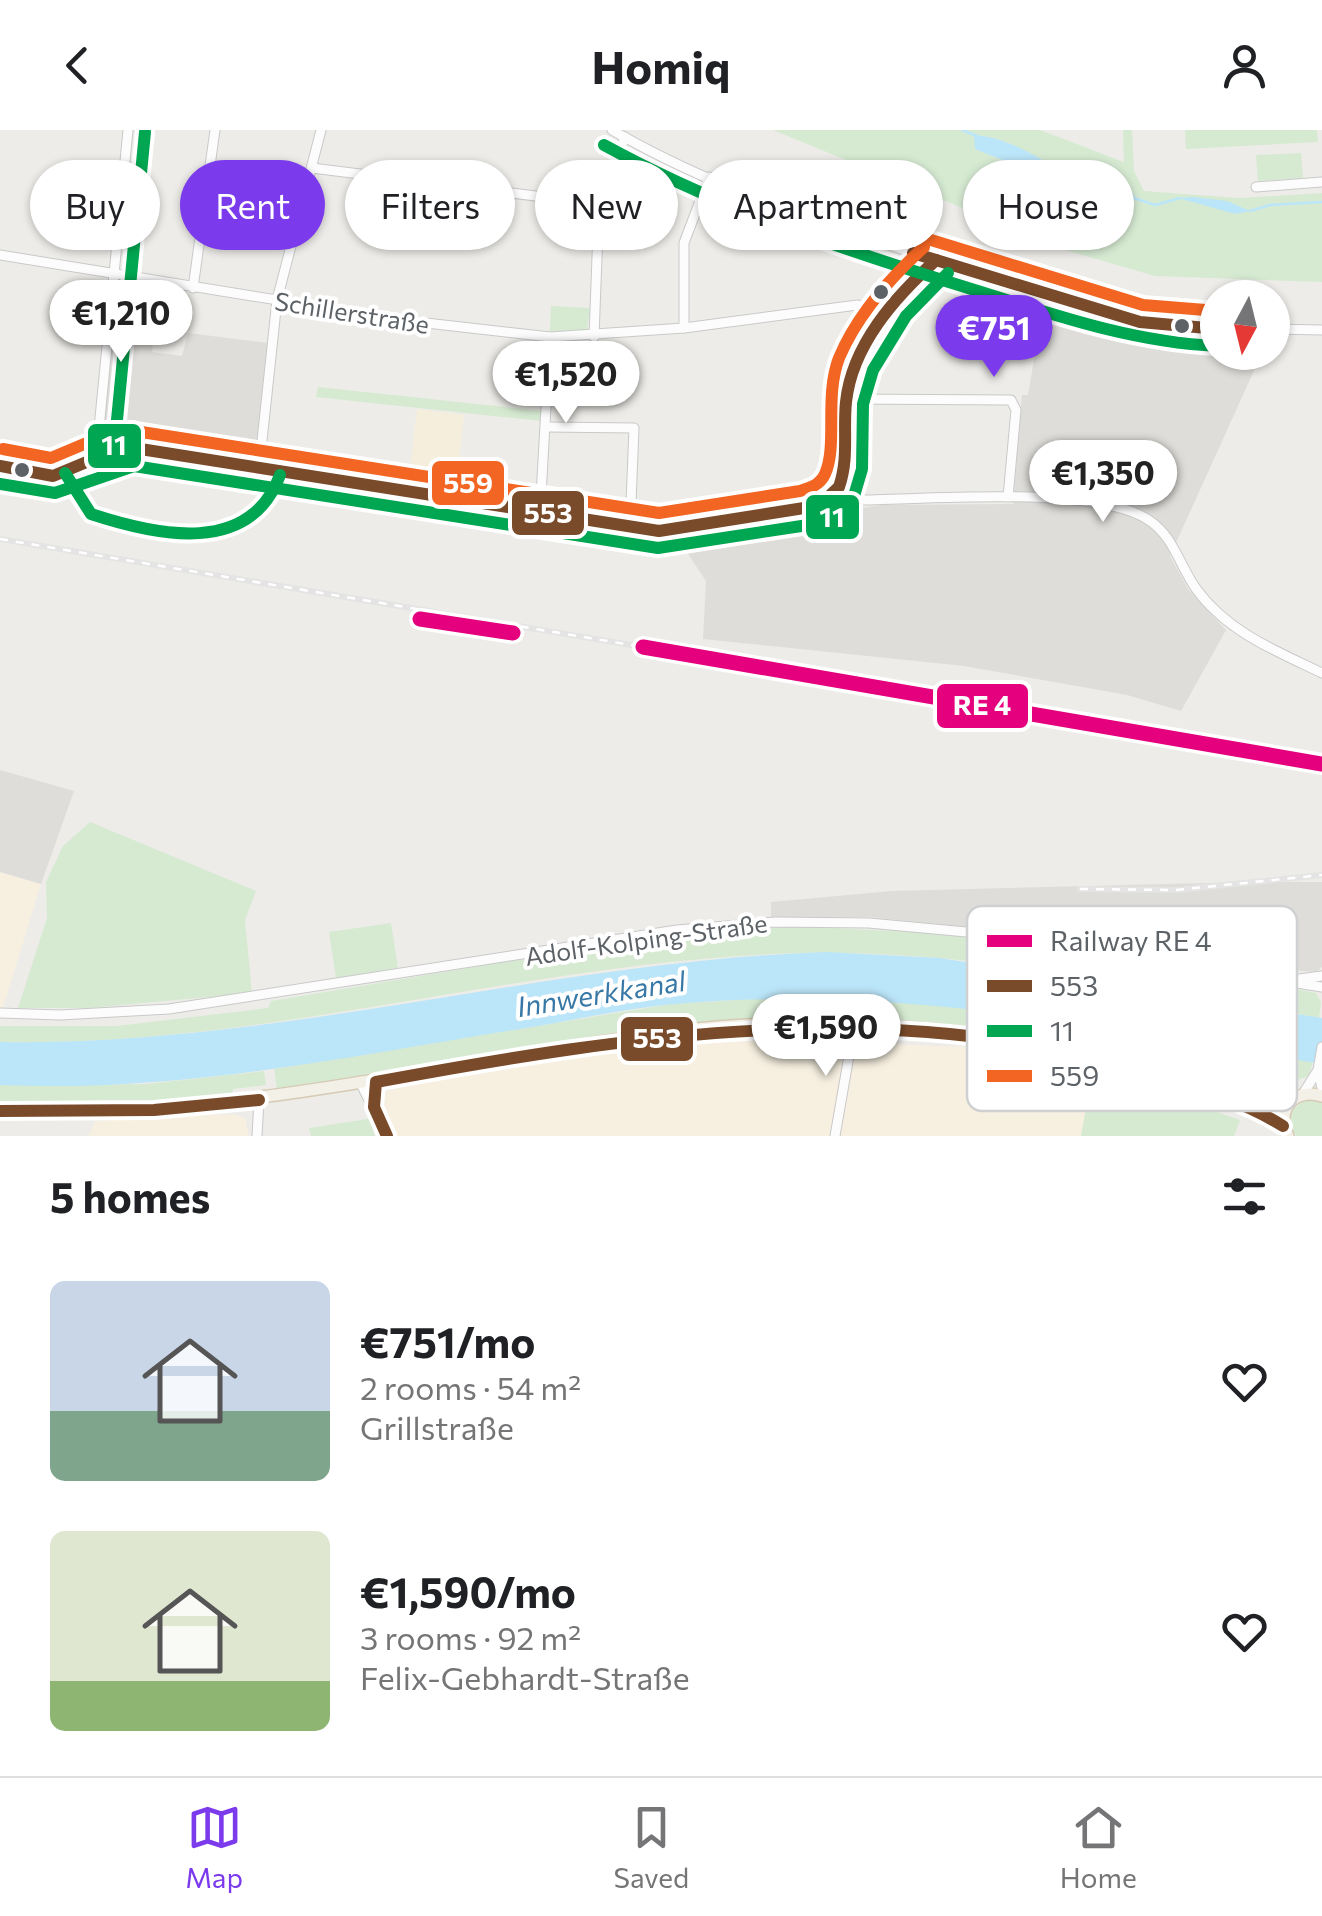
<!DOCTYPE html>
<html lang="en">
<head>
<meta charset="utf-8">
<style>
	:root { --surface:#fff; --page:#f6f6f6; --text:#202124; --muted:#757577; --line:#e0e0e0; --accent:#7c3aed }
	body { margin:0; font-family:Commissioner,sans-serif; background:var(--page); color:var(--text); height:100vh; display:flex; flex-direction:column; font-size:38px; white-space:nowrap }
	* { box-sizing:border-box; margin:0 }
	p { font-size:32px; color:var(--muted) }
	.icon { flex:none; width:55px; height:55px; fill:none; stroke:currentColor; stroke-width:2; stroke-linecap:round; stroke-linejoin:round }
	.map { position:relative; height:1006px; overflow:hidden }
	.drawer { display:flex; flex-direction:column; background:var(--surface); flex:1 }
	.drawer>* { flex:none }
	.guide { position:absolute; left:30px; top:30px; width:1262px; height:90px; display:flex; gap:20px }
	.needle { width:65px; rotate:187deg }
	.fabs { position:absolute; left:1200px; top:150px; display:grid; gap:20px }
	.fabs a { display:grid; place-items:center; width:90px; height:90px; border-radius:50%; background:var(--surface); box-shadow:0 2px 8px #0004; font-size:50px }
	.price { position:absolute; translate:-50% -85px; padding:0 22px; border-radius:35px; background:#fff; color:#222; font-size:32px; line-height:65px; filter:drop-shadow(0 2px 5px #0008) }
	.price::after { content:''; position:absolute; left:50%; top:60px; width:30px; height:22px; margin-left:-15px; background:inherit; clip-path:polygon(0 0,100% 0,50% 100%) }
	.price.on { background:var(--accent); color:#fff }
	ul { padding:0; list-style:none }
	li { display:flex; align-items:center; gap:30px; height:250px; padding:0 50px }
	li span { display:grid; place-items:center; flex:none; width:280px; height:200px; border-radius:15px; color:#555 }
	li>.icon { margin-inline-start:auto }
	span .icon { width:120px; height:120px; fill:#fffc; stroke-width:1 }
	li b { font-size:42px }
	h2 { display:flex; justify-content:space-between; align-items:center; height:120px; padding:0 50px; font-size:42px }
	.chip { padding:0 35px; border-radius:45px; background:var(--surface); box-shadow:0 2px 8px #0004; font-size:35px; line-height:90px }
	.chip.on { background:var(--accent); color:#fff }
	header { display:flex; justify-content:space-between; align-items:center; height:130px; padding:0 50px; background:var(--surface); font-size:45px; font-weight:700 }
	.dock { display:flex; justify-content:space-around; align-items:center; height:140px; border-top:2px solid var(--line); background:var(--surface); font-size:28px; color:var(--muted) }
	.dock a { display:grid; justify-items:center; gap:5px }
	.dock .on { color:var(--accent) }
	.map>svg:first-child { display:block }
</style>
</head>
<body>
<header><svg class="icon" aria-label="back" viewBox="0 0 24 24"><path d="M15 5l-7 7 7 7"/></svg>Homiq<svg class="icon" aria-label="person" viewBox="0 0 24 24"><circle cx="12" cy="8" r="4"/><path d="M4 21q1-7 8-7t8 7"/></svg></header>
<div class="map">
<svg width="1322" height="1006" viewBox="0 0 1322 1006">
	<rect width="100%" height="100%" fill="#edece8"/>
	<g fill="#f7f0e1">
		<polygon points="0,742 41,754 3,878 0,878"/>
		<polygon points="794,907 836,919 864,920 885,914 965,917 1093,939 1081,1006 390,1006 379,973 381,962 473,943 666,915"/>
		<polygon points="232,984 245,988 249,1006 89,1006 95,991"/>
	</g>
	<g fill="#deddd9">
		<polygon points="1044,171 1156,202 1217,207 1218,222 1262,223 1170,426 1188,459 1226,500 1181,581 1127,565 964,536 703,509 706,451 682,415 681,404 883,375 1013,374 1022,265 1028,265"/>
		<polygon points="113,200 154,204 152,222 182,226 188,203 269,213 256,321 247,328 131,308 119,313 108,308 102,295"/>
		<polygon points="0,640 74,661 41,754 0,742"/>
		<polygon points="1246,752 1322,752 1322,837 1317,842 1224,835 967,797 869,787 771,787 771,772 892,761"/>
	</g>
	<g fill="#d6ead2" fill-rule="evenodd">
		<path d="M773,0h267l84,32 -1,-32h9l2,41 10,20 95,7 83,-5v89l-167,-6 -90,-26zM975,19l53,5 64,37h-13z"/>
		<polygon points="1185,0 1317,0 1318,12 1186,19"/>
		<polygon points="1301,23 1303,48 1258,51 1256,25"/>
		<polygon points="551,176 590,178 587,200 550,201"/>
		<polygon points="318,257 542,281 541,291 316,267"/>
		<polygon points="90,692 256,761 245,790 252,863 89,878 18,878 47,788 46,752 63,716"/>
		<polygon points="391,793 398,838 336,848 329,802"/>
		<path d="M793,796l161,8 300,51 6,-3 56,11 5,9 -2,16c-172,-32 -372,-73 -547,-64 -261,12 -506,93 -772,88v-16h117l151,-18 3,-7 352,-59z"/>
		<polygon points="805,866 973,877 1313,932 1309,946 1285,954 1270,972 1077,917 788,890 519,921 277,960 274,939 671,874"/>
		<polygon points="1093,939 1240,990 1234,1006 1081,1006"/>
		<polygon points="264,941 266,955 233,959 232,966 122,976 0,977 0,955 146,954"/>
		<polygon points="1306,969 1322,972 1322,1006 1296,1006 1289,991 1291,981"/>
		<polygon points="374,988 379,997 373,1001 375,1006 311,1006 309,998"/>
	</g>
	<polygon fill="#f6eedc" points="417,279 464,285 456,358 409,352"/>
	<g fill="#bbe5f8">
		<path d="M974,5c44,3 83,36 120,56h-14l-105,-42z"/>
		<polygon points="1193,67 1227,71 1250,81 1235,84 1178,68"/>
		<path d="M827,822l113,6 382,60v46c-218,-36 -424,-80 -646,-60 -50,4 -100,16 -150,24 -174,28 -348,65 -526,57v-43c279,5 549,-81 827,-90z"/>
	</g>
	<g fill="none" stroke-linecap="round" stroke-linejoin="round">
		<g stroke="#bbe5f8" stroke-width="2.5">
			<polyline points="962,0 977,6"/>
			<polyline points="1092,61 1113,61 1127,55 1134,68 1155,75 1180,68"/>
			<polyline points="1250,81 1270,75 1322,72"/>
		</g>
		<g stroke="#c9c9c9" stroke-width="11">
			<g id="minor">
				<path d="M612,0c114,66 244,105 369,144 77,24 155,54 237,55"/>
				<polyline points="312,38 599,74"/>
				<polyline points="1256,57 1322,52"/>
				<polyline points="0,125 400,190 550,207 684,198 857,175 891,180"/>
				<polyline points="910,152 913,123"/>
				<polyline points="193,158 215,0"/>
				<polyline points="684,198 684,113 709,47"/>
				<polyline points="1272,199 1322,200"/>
				<polyline points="594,207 599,74 625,7"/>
				<polyline points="846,269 1011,270 1016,280 1008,367"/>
				<polyline points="547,297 634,298 630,398"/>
				<polyline points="96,329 128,0"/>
				<path d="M0,336l53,10 60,-25 21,-3 525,83 145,-23 19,-6 16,-15c11,-25 5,-58 7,-85 4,-51 53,-111 90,-142"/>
				<polyline points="259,339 277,170 321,0"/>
				<path d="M836,361l21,9c66,0 242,-16 293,21 24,16 30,46 47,69 31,42 79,61 125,83"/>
				<polyline points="540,383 550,207"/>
				<polyline points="1299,849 1322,846"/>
				<polyline points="0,883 60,885 169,879 677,800 775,792 869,793 999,805 1322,857"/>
				<polyline points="1318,940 1322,958"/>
				<polyline points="361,954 387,1006"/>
				<polyline points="1303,964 1318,940 1322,917"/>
				<polyline points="374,977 376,952"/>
				<polyline points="257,1006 259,970"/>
				<polyline points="835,1006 854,897"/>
			</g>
		</g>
		<g stroke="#d6cab4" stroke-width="14">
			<g id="major">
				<path d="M0,981c230,10 450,-51 677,-80 139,-17 332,-5 466,39 46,15 99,28 140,56"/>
				<path d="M1288,1006c-13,-26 6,-49 34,-40"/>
			</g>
		</g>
		<use href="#minor" stroke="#fcfcfc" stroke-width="9"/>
		<use href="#major" stroke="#f3f0e8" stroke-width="11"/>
		<g stroke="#e4e4e4" stroke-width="6">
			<g id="rail">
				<polyline points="0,409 643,517"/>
				<polyline points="1080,759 1176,760 1322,745"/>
			</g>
		</g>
		<use href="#rail" stroke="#fff" stroke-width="2.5" stroke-dasharray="8" stroke-linecap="butt"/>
		<g stroke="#fff" stroke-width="20">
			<g id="bus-1">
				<polyline points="913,123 1140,192 1218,199"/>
				<path d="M0,336l53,10 60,-25 21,-3 525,83 145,-23 19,-6 16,-15c10,-28 4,-56 7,-85 6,-57 49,-105 90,-142"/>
				<polyline points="0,981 154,980 259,970"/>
				<path d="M387,1006l-13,-29 2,-25c255,-47 513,-87 766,-11 48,15 98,28 141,55"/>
			</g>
		</g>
		<g stroke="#fff" stroke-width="20">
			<g id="bus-2">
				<path d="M604,15c115,63 237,104 361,142 84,26 164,55 252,59"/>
				<polyline points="113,331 145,2"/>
				<path d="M65,343l26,41c67,22 159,42 189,-39"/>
				<polyline points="0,354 55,363 134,336 658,418 808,395 833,387 854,366 862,339 863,274 873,240 906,186 948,143"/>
			</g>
		</g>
		<g stroke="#fff" stroke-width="20">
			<g id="bus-3">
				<polyline points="918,106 1143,175 1218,181"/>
				<path d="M3,319l48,9 57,-24 27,-3 524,82 141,-22c10,-3 20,-6 25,-17 13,-29 -1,-77 14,-116 18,-43 51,-80 85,-111"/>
			</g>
		</g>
		<use href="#bus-1" stroke="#7a4b2a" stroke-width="12"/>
		<use href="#bus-2" stroke="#00a651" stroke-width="12"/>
		<use href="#bus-3" stroke="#f26522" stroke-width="12"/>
		<g stroke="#fff" stroke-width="22">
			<g id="rail-1">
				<polyline points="420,489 513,503"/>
				<polyline points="643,517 1322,634"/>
			</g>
		</g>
		<use href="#rail-1" stroke="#e5007d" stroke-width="15"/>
	</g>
	<g fill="#5d6267" stroke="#fff" stroke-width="4">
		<circle cx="881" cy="162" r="9"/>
		<circle cx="1182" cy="196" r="9"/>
		<circle cx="22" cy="340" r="9"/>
	</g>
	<g text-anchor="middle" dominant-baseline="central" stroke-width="8" stroke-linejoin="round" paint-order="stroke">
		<g font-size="25" fill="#5d6267" stroke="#fff">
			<text transform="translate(352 182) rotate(9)">Schillerstraße</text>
			<text transform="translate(646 809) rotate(-8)">Adolf-Kolping-Straße</text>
		</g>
		<g font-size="28" font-style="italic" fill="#3778a6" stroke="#fff">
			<text transform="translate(601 863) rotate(-9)">Innwerkkanal</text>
		</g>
	</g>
	<rect x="967" y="776" width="330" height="205" rx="15" fill="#fff" stroke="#ced0d1" stroke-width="2.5"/>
	<rect x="987" y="805" width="45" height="12" fill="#e5007d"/>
	<rect x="987" y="850" width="45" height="12" fill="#7a4b2a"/>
	<rect x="987" y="895" width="45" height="12" fill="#00a651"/>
	<rect x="987" y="940" width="45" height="12" fill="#f26522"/>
	<g font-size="28" fill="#5d6267">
		<text x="1050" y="821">Railway RE 4</text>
		<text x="1050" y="866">553</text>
		<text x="1050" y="911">11</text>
		<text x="1050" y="956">559</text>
	</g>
	<g stroke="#fff" stroke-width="4">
		<rect x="86" y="292" width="57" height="48" rx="10" fill="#00a651"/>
		<rect x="430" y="329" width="76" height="48" rx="10" fill="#f26522"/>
		<rect x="510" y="359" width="76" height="48" rx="10" fill="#7a4b2a"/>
		<rect x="804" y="363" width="57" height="48" rx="10" fill="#00a651"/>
		<rect x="935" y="552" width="95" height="48" rx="10" fill="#e5007d"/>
		<rect x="619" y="885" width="76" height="48" rx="10" fill="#7a4b2a"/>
	</g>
	<g font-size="28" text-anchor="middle" font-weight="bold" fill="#fff">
		<text x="114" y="325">11</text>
		<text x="468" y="363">559</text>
		<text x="548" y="393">553</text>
		<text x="832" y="397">11</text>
		<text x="982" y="585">RE 4</text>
		<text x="657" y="918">553</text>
	</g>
</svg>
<div class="fabs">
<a><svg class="needle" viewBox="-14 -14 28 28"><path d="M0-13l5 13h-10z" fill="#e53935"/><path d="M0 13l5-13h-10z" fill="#757577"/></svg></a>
</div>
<b class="price" style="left:121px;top:235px">€1,210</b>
<b class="price on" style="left:994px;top:250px">€751</b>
<b class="price" style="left:566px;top:296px">€1,520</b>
<b class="price" style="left:1103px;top:395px">€1,350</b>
<b class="price" style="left:826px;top:949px">€1,590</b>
<div class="guide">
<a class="chip">Buy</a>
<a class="chip on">Rent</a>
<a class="chip">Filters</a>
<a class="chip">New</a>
<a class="chip">Apartment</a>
<a class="chip">House</a>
</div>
</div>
<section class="drawer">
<h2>5 homes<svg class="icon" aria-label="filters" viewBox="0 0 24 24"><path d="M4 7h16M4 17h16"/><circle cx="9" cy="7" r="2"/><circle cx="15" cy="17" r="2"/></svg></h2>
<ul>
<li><span style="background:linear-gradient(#c9d6e8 65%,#7fa58c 0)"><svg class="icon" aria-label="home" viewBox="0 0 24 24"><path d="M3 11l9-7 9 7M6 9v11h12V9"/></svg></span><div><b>€751/mo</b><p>2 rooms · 54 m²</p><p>Grillstraße</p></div><svg class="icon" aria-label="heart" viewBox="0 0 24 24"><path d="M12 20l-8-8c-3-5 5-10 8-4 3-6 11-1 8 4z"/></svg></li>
<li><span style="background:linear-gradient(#dfe7d0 75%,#8fb573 0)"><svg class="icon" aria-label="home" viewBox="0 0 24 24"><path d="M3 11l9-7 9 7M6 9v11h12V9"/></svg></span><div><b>€1,590/mo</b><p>3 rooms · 92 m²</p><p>Felix-Gebhardt-Straße</p></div><svg class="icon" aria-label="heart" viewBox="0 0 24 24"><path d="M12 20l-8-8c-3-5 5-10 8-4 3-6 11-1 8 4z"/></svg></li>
</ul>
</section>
<nav class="dock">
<a class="on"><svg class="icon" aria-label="map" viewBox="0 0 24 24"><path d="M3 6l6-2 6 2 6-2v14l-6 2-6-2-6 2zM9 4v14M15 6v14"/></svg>Map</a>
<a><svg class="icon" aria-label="saved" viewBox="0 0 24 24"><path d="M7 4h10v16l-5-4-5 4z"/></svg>Saved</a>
<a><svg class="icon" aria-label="home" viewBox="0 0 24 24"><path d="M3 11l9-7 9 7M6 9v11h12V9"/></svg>Home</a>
</nav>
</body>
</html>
